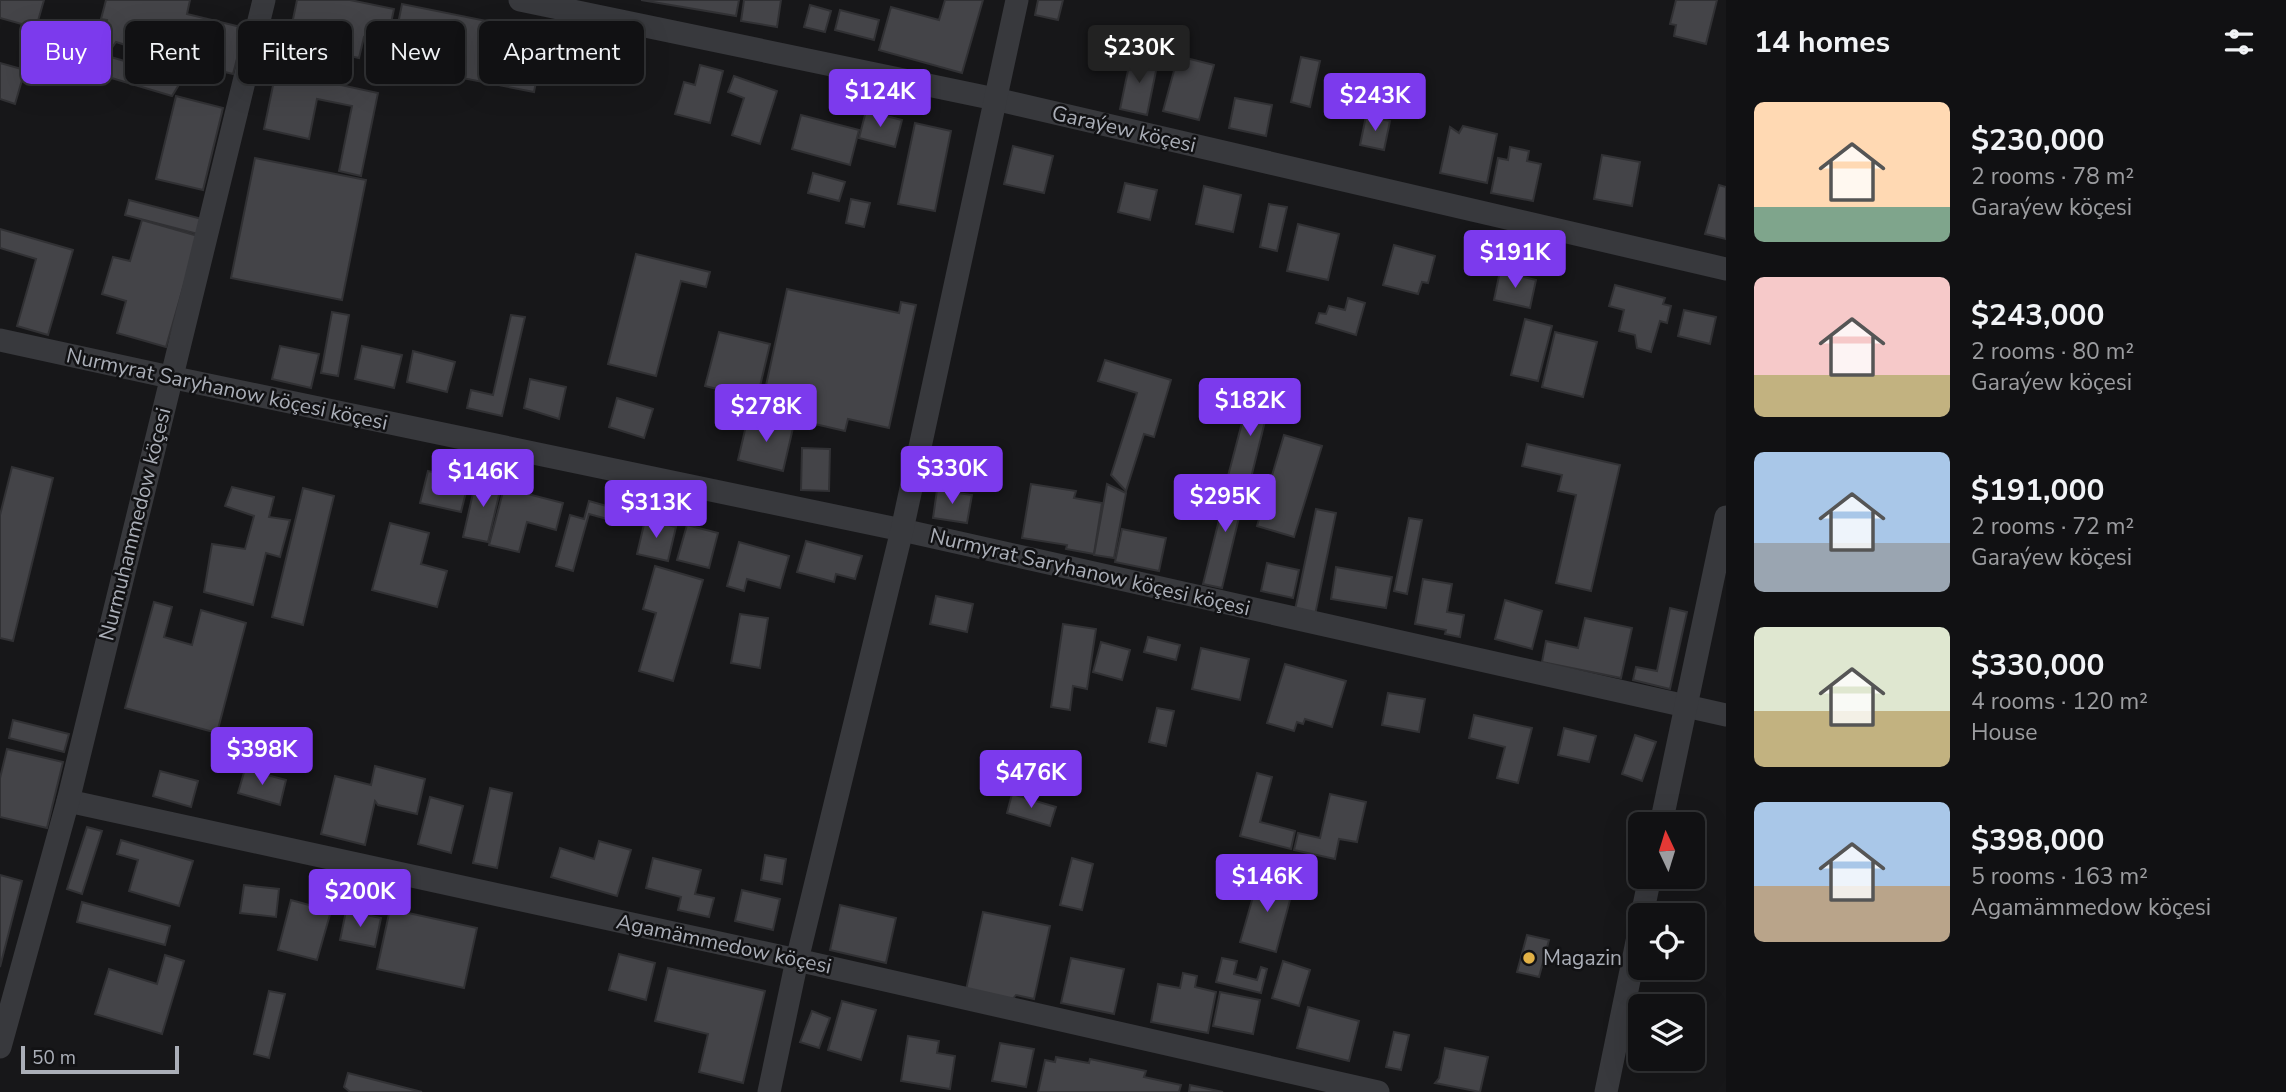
<!DOCTYPE html>
<html lang="en">
<head>
<meta charset="utf-8">
<style>
	:root { --surface:#111113; --page:#1a1a1c; --text:#f1f3f6; --muted:#9c9da0; --line:#303133; --accent:#7c3aed }
	body { margin:0; font-family:"Nunito Sans",sans-serif; background:var(--page); color:var(--text); height:100vh; display:flex; flex-direction:column; font-size:26px; white-space:nowrap }
	* { box-sizing:border-box; margin:0 }
	p { font-size:23px; color:var(--muted) }
	.icon { flex:none; width:38px; height:38px; fill:none; stroke:currentColor; stroke-width:2; stroke-linecap:round; stroke-linejoin:round }
	.map { position:relative; flex:1; overflow:hidden }
	.details { display:flex; flex-direction:column; background:var(--surface); width:560px }
	.details>* { flex:none }
	.top-card { position:absolute; left:21px; top:21px; width:665px; height:63px; display:flex; gap:14px }
	.needle { width:46px; rotate:356deg }
	.fabs { position:absolute; left:1628px; top:812px; display:grid; gap:14px }
	.fabs a { display:grid; place-items:center; width:77px; height:77px; border-radius:10px; background:var(--surface); box-shadow:0 7px 28px #0002,0 0 0 2px var(--line); font-size:35px }
	.scale { position:absolute; left:21px; bottom:18px; width:158px; box-sizing:border-box; padding-left:7px; border:4px solid #aaaeb7; border-top:0; font-size:19px; line-height:24px; white-space:nowrap; color:#aaaeb7; -webkit-text-stroke:5px #121214; paint-order:stroke }
	.price { position:absolute; translate:-50% -60px; padding:0 16px; border-radius:7px; background:var(--accent); color:#fff; font-size:23px; line-height:46px; filter:drop-shadow(0 2px 4px #0008) }
	.price::after { content:''; position:absolute; left:50%; top:42px; width:21px; height:16px; margin-left:-10px; background:inherit; clip-path:polygon(0 0,100% 0,50% 100%) }
	.price.selected { background:#222; color:#fff }
	ul { padding:0; list-style:none }
	li { display:flex; align-items:center; gap:21px; height:175px; padding:0 28px }
	li span { display:grid; place-items:center; flex:none; width:196px; height:140px; border-radius:10px; color:#555 }
	li>.icon { margin-inline-start:auto }
	span .icon { width:84px; height:84px; fill:#fffc; stroke-width:1 }
	li b { font-size:30px }
	h2 { display:flex; justify-content:space-between; align-items:center; height:84px; padding:0 28px; font-size:30px }
	.chip { padding:0 24px; border-radius:10px; background:var(--surface); box-shadow:0 7px 28px #0002,0 0 0 2px var(--line); font-size:24px; line-height:63px }
	.chip.selected { background:var(--accent); color:#fff }
	main { display:flex; flex:1; min-height:0 }
	.map>svg:first-child { display:block }
</style>
</head>
<body>
<main>
<div class="map">
<svg width="1726" height="1092" viewBox="0 0 1726 1092">
	<rect width="100%" height="100%" fill="#171719"/>
	<g fill="#444448" stroke="#313134" stroke-width="2">
		<polygon points="0,0 44,0 36,28 0,18"/>
		<polygon points="106,0 190,0 187,14 245,28 233,74 209,68 198,52 187,49 178,62 116,42 109,52 100,46 107,20 101,19"/>
		<polygon points="297,0 350,0 394,9 387,42 364,37 359,58 327,51 325,61 286,53"/>
		<polygon points="641,0 739,0 736,16"/>
		<polygon points="744,0 781,0 777,27 741,21"/>
		<polygon points="945,0 983,0 962,73 879,50 891,7 939,20"/>
		<polygon points="1038,0 1063,0 1058,20 1035,15"/>
		<polygon points="1676,0 1717,0 1706,44 1674,36 1676,25 1670,24"/>
		<polygon points="402,4 546,33 534,92 390,64"/>
		<polygon points="810,5 831,11 825,32 804,27"/>
		<polygon points="840,10 879,20 874,40 835,30"/>
		<polygon points="104,55 183,78 172,96 98,74"/>
		<polygon points="1131,56 1158,61 1147,115 1120,109"/>
		<polygon points="1178,56 1214,65 1199,120 1163,111"/>
		<polygon points="1301,57 1320,61 1310,107 1291,102"/>
		<polygon points="0,63 25,70 15,104 0,99"/>
		<polygon points="700,65 723,71 710,123 675,114 684,82 695,85"/>
		<polygon points="276,71 378,93 361,176 339,171 352,106 317,99 309,139 264,129"/>
		<polygon points="734,76 777,91 760,144 732,135 744,98 728,92"/>
		<polygon points="176,96 223,108 203,190 156,179"/>
		<polygon points="1235,98 1272,105 1266,136 1229,128"/>
		<polygon points="866,111 902,120 895,147 859,138"/>
		<polygon points="801,115 859,130 850,165 792,149"/>
		<polygon points="1366,116 1390,121 1384,150 1360,145"/>
		<polygon points="915,123 951,131 935,211 898,204"/>
		<polygon points="1463,126 1497,134 1487,183 1440,173 1450,127 1459,133"/>
		<polygon points="1013,146 1053,156 1044,193 1004,184"/>
		<polygon points="1510,147 1529,151 1527,161 1541,164 1533,201 1491,193 1498,158 1508,160"/>
		<polygon points="1602,155 1640,162 1632,206 1594,199"/>
		<polygon points="255,158 366,180 342,300 231,278"/>
		<polygon points="813,173 845,182 839,201 808,193"/>
		<polygon points="1125,183 1157,190 1150,220 1118,212"/>
		<polygon points="1719,185 1726,187 1726,239 1705,234"/>
		<polygon points="1204,186 1241,195 1233,232 1196,224"/>
		<polygon points="851,199 870,203 864,227 846,223"/>
		<polygon points="129,200 202,219 198,234 125,215"/>
		<polygon points="1269,204 1287,207 1277,251 1260,247"/>
		<polygon points="142,220 198,236 166,347 117,333 126,301 102,294 113,257 130,261"/>
		<polygon points="1298,224 1339,234 1328,280 1287,271"/>
		<polygon points="0,229 73,250 48,335 17,326 36,259 0,248"/>
		<polygon points="1394,245 1435,256 1428,283 1422,282 1418,294 1383,285"/>
		<polygon points="636,254 710,272 706,287 681,281 656,376 608,364"/>
		<polygon points="1500,271 1536,280 1530,308 1494,300"/>
		<polygon points="1615,285 1665,298 1663,304 1671,306 1667,323 1660,321 1651,352 1637,348 1635,335 1619,331 1624,310 1609,306"/>
		<polygon points="787,289 899,313 901,302 916,305 889,428 848,419 845,431 793,419 796,406 763,399"/>
		<polygon points="1348,298 1365,303 1356,335 1316,323 1319,313 1326,314 1329,306 1345,310"/>
		<polygon points="1684,310 1716,317 1710,344 1678,336"/>
		<polygon points="332,312 349,315 338,376 321,373"/>
		<polygon points="511,315 525,317 502,416 467,408 471,390 493,395"/>
		<polygon points="1525,319 1552,326 1538,381 1511,375"/>
		<polygon points="719,332 770,344 757,399 705,386"/>
		<polygon points="1555,332 1597,342 1583,397 1542,387"/>
		<polygon points="280,346 319,354 311,388 272,379"/>
		<polygon points="362,346 402,355 394,388 355,379"/>
		<polygon points="413,351 455,362 447,392 407,382"/>
		<polygon points="1105,360 1171,380 1154,437 1144,434 1126,491 1111,475 1137,393 1098,381"/>
		<polygon points="530,379 566,387 559,419 524,408"/>
		<polygon points="1249,396 1280,404 1278,412 1268,409 1250,482 1228,476"/>
		<polygon points="617,398 653,409 644,438 609,427"/>
		<polygon points="748,417 793,428 783,471 738,460"/>
		<polygon points="1284,435 1322,446 1294,537 1257,526"/>
		<polygon points="1527,444 1620,465 1591,591 1556,583 1576,495 1558,491 1562,475 1522,466"/>
		<polygon points="802,448 830,449 829,491 801,490"/>
		<polygon points="12,467 53,478 13,641 0,638 0,515"/>
		<polygon points="428,471 469,480 461,512 420,503"/>
		<polygon points="492,476 503,478 488,542 463,537 476,480 490,483"/>
		<polygon points="1229,480 1247,484 1222,588 1203,584"/>
		<polygon points="1031,484 1076,491 1074,498 1102,503 1094,554 1066,549 1067,545 1022,538"/>
		<polygon points="1107,484 1126,493 1114,558 1094,555"/>
		<polygon points="232,487 274,497 269,517 290,520 280,557 266,553 253,605 204,592 212,544 245,549 254,516 225,506"/>
		<polygon points="303,488 334,496 303,625 272,617"/>
		<polygon points="504,488 563,503 556,530 527,522 519,552 489,545"/>
		<polygon points="937,490 972,495 967,523 933,518"/>
		<polygon points="589,501 628,512 625,524 589,514 573,571 556,566 570,515 584,519"/>
		<polygon points="1316,509 1336,513 1315,615 1295,610"/>
		<polygon points="1409,518 1422,520 1407,594 1394,591"/>
		<polygon points="645,520 676,527 668,561 637,554"/>
		<polygon points="390,523 429,533 421,564 447,571 437,607 372,590"/>
		<polygon points="687,525 718,533 709,568 677,560"/>
		<polygon points="1122,529 1166,538 1159,571 1115,562"/>
		<polygon points="806,541 862,556 855,579 836,574 834,582 797,572"/>
		<polygon points="739,542 789,556 780,588 747,579 744,591 727,586"/>
		<polygon points="1267,563 1299,570 1293,598 1261,591"/>
		<polygon points="655,566 703,580 673,681 639,671 656,613 643,609"/>
		<polygon points="1336,567 1392,577 1386,608 1331,599"/>
		<polygon points="1423,579 1452,584 1447,612 1464,615 1460,637 1445,634 1446,630 1415,624"/>
		<polygon points="936,596 973,604 967,632 930,624"/>
		<polygon points="1505,600 1542,611 1532,649 1495,639"/>
		<polygon points="154,602 172,607 164,637 192,645 201,610 246,623 217,733 125,708"/>
		<polygon points="1670,608 1687,612 1670,689 1633,680 1636,667 1657,671"/>
		<polygon points="740,614 768,618 760,668 731,663"/>
		<polygon points="1585,618 1632,628 1621,678 1542,662 1546,641 1578,648"/>
		<polygon points="1063,624 1096,629 1087,689 1073,686 1070,710 1051,707"/>
		<polygon points="1148,637 1180,645 1176,660 1144,652"/>
		<polygon points="1101,642 1130,650 1122,680 1093,672"/>
		<polygon points="1201,648 1249,659 1240,700 1192,689"/>
		<polygon points="1285,664 1346,681 1332,727 1305,719 1303,724 1297,722 1294,731 1267,723"/>
		<polygon points="1388,693 1425,699 1419,732 1382,725"/>
		<polygon points="1157,708 1174,711 1166,746 1149,742"/>
		<polygon points="1474,715 1532,728 1518,783 1497,778 1505,747 1469,738"/>
		<polygon points="13,720 69,734 64,752 9,738"/>
		<polygon points="1564,728 1596,736 1589,762 1558,755"/>
		<polygon points="1635,735 1656,742 1642,781 1622,774"/>
		<polygon points="7,749 63,762 47,828 0,817 0,778"/>
		<polygon points="375,766 425,779 417,814 378,805 375,801 365,845 321,834 335,776 371,785"/>
		<polygon points="245,769 286,780 280,805 238,793"/>
		<polygon points="160,771 198,781 191,807 153,796"/>
		<polygon points="1257,773 1272,777 1260,822 1295,831 1291,849 1240,836"/>
		<polygon points="490,788 512,793 497,868 473,863"/>
		<polygon points="1012,794 1056,807 1050,826 1007,813"/>
		<polygon points="1330,794 1366,802 1357,842 1339,839 1335,859 1294,850 1298,833 1320,838"/>
		<polygon points="430,797 463,806 451,853 418,844"/>
		<polygon points="87,827 102,831 82,894 67,889"/>
		<polygon points="121,840 193,861 179,906 129,891 138,860 117,854"/>
		<polygon points="599,841 631,850 617,896 551,877 560,848 594,859"/>
		<polygon points="765,855 786,859 782,884 761,880"/>
		<polygon points="653,858 701,870 695,894 714,898 709,917 678,910 681,897 646,888"/>
		<polygon points="1072,858 1093,864 1082,910 1060,905"/>
		<polygon points="0,875 22,881 0,967"/>
		<polygon points="1259,876 1294,885 1276,952 1240,942"/>
		<polygon points="244,885 279,889 276,917 240,913"/>
		<polygon points="742,890 780,899 773,930 735,921"/>
		<polygon points="291,900 331,911 317,960 278,950"/>
		<polygon points="82,902 170,926 165,945 77,922"/>
		<polygon points="840,905 896,918 886,963 830,950"/>
		<polygon points="390,909 477,928 464,988 377,969"/>
		<polygon points="346,911 381,918 375,947 340,940"/>
		<polygon points="983,912 1050,926 1034,999 1016,995 1012,1000 966,990"/>
		<polygon points="1527,935 1549,940 1539,977 1517,972"/>
		<polygon points="619,954 655,963 646,1000 609,990"/>
		<polygon points="165,955 184,961 162,1034 95,1014 109,969 157,984"/>
		<polygon points="1071,958 1124,969 1114,1014 1061,1003"/>
		<polygon points="1222,958 1237,961 1234,974 1257,980 1261,967 1267,969 1261,993 1216,982"/>
		<polygon points="1283,961 1310,970 1299,1006 1272,998"/>
		<polygon points="668,968 765,991 743,1083 699,1072 708,1034 655,1021"/>
		<polygon points="1183,973 1197,976 1195,987 1216,992 1208,1033 1151,1022 1158,984 1180,988"/>
		<polygon points="269,991 285,994 269,1058 254,1054"/>
		<polygon points="1220,992 1260,1000 1253,1034 1213,1026"/>
		<polygon points="842,1001 876,1010 861,1060 828,1050"/>
		<polygon points="1308,1007 1359,1021 1349,1061 1297,1048"/>
		<polygon points="812,1011 830,1018 819,1048 800,1042"/>
		<polygon points="1394,1032 1409,1035 1401,1070 1386,1067"/>
		<polygon points="908,1036 939,1041 937,1053 955,1056 950,1089 901,1081"/>
		<polygon points="1000,1043 1034,1049 1026,1087 992,1081"/>
		<polygon points="1445,1048 1488,1057 1480,1092 1435,1083 1439,1078"/>
		<polygon points="1056,1057 1089,1063 1090,1059 1146,1071 1144,1077 1181,1085 1179,1092 1038,1092 1045,1060 1055,1062"/>
		<polygon points="348,1073 422,1092 350,1092 344,1087"/>
		<polygon points="1190,1085 1223,1092 1189,1092"/>
	</g>
	<g fill="none" stroke-linecap="round" stroke-linejoin="round">
		<g stroke="#38393d" stroke-width="23">
			<polyline points="520,0 995,99 1726,269"/>
			<polyline points="0,340 170,377 902,530 1726,715"/>
			<polyline points="68,801 797,960 1378,1092"/>
			<polyline points="1661,824 1726,517"/>
			<polyline points="1642,915 1650,877"/>
			<polyline points="0,1047 68,801 264,0"/>
			<polyline points="769,1092 797,960 902,530 1017,0"/>
			<polyline points="1606,1092 1640,927"/>
		</g>
	</g>
	<circle fill="#e2b146" stroke="#121214" stroke-width="2.5" cx="1529" cy="958" r="7"/>
	<g text-anchor="middle" dominant-baseline="central" stroke-width="5" stroke-linejoin="round" paint-order="stroke">
		<g font-size="21" fill="#aaaeb7" stroke="#121214">
			<text transform="translate(1124 129) rotate(13)">Garaýew köçesi</text>
			<text transform="translate(227 389) rotate(12)">Nurmyrat Saryhanow köçesi köçesi</text>
			<text transform="translate(135 524) rotate(-76)">Nurmuhammedow köçesi</text>
			<text transform="translate(1090 572) rotate(13)">Nurmyrat Saryhanow köçesi köçesi</text>
			<text transform="translate(724 944) rotate(12)">Agamämmedow köçesi</text>
		</g>
		<g font-size="21" fill="#aaaeb7" stroke="#121214" text-anchor="start">
			<text x="1543" y="958">Magazin</text>
		</g>
	</g>
</svg>
<div class="fabs">
<a><svg class="needle" viewBox="-14 -14 28 28"><path d="M0-13l5 13h-10z" fill="#e53935"/><path d="M0 13l5-13h-10z" fill="#9c9da0"/></svg></a>
<a><svg class="icon" aria-label="locate" viewBox="0 0 24 24"><circle cx="12" cy="12" r="6"/><path d="M12 2v4M12 18v4M2 12h4M18 12h4"/></svg></a>
<a><svg class="icon" aria-label="layers" viewBox="0 0 24 24"><path d="M12 4l9 5-9 5-9-5zM3 14l9 5 9-5"/></svg></a>
</div>
<div class="scale">50 m</div>
<b class="price selected" style="left:1139px;top:85px">$230K</b>
<b class="price" style="left:880px;top:129px">$124K</b>
<b class="price" style="left:1375px;top:133px">$243K</b>
<b class="price" style="left:1515px;top:290px">$191K</b>
<b class="price" style="left:1250px;top:438px">$182K</b>
<b class="price" style="left:766px;top:444px">$278K</b>
<b class="price" style="left:952px;top:506px">$330K</b>
<b class="price" style="left:483px;top:509px">$146K</b>
<b class="price" style="left:1225px;top:534px">$295K</b>
<b class="price" style="left:656px;top:540px">$313K</b>
<b class="price" style="left:262px;top:787px">$398K</b>
<b class="price" style="left:1031px;top:810px">$476K</b>
<b class="price" style="left:1267px;top:914px">$146K</b>
<b class="price" style="left:360px;top:929px">$200K</b>
<div class="top-card">
<a class="chip selected">Buy</a>
<a class="chip">Rent</a>
<a class="chip">Filters</a>
<a class="chip">New</a>
<a class="chip">Apartment</a>
</div>
</div>
<section class="details">
<h2>14 homes<svg class="icon" aria-label="filters" viewBox="0 0 24 24"><path d="M4 7h16M4 17h16"/><circle cx="9" cy="7" r="2"/><circle cx="15" cy="17" r="2"/></svg></h2>
<ul>
<li><span style="background:linear-gradient(#ffd9b3 75%,#7fa58c 0)"><svg class="icon" aria-label="home" viewBox="0 0 24 24"><path d="M3 11l9-7 9 7M6 9v11h12V9"/></svg></span><div><b>$230,000</b><p>2 rooms · 78 m²</p><p>Garaýew köçesi</p></div></li>
<li><span style="background:linear-gradient(#f6c9c9 70%,#c2b280 0)"><svg class="icon" aria-label="home" viewBox="0 0 24 24"><path d="M3 11l9-7 9 7M6 9v11h12V9"/></svg></span><div><b>$243,000</b><p>2 rooms · 80 m²</p><p>Garaýew köçesi</p></div></li>
<li><span style="background:linear-gradient(#a9c7e8 65%,#9aa5b1 0)"><svg class="icon" aria-label="home" viewBox="0 0 24 24"><path d="M3 11l9-7 9 7M6 9v11h12V9"/></svg></span><div><b>$191,000</b><p>2 rooms · 72 m²</p><p>Garaýew köçesi</p></div></li>
<li><span style="background:linear-gradient(#dfe7d0 60%,#c2b280 0)"><svg class="icon" aria-label="home" viewBox="0 0 24 24"><path d="M3 11l9-7 9 7M6 9v11h12V9"/></svg></span><div><b>$330,000</b><p>4 rooms · 120 m²</p><p>House</p></div></li>
<li><span style="background:linear-gradient(#a9c7e8 60%,#b9a48a 0)"><svg class="icon" aria-label="home" viewBox="0 0 24 24"><path d="M3 11l9-7 9 7M6 9v11h12V9"/></svg></span><div><b>$398,000</b><p>5 rooms · 163 m²</p><p>Agamämmedow köçesi</p></div></li>
</ul>
</section>
</main>
</body>
</html>
